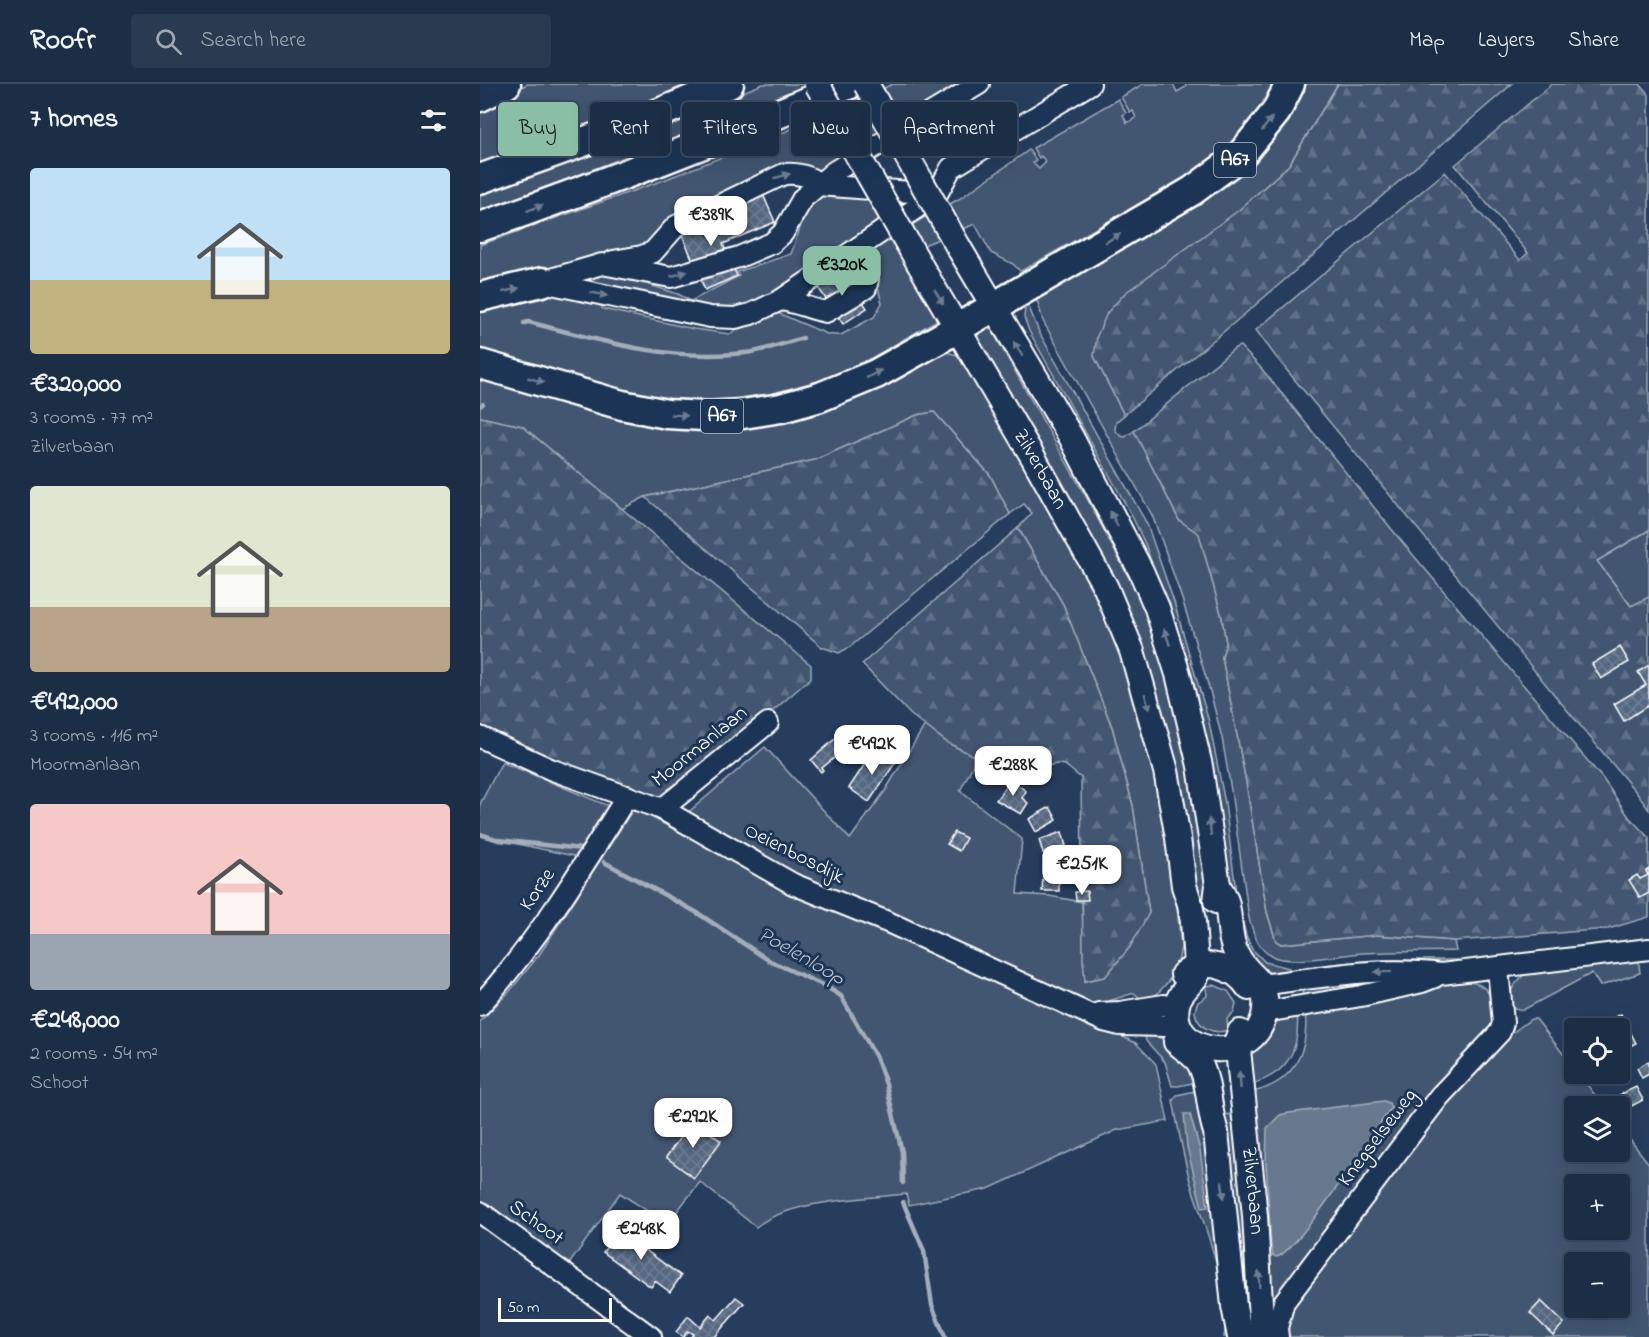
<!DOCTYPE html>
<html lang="en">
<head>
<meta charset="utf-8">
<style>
	:root { --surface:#1c2e46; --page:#293a51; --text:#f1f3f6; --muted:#a0a8b3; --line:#3a4a5f; --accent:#8abfa5 }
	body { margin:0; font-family:"Indie Flower",sans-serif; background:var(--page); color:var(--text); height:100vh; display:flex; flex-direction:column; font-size:22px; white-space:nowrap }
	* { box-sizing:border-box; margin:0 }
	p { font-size:20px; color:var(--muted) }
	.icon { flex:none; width:33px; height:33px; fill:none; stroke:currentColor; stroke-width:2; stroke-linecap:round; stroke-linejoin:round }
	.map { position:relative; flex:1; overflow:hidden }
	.sheet { display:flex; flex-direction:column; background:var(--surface); width:480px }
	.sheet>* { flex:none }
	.hud { position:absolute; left:18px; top:18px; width:570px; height:54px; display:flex; gap:12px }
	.controls { position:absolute; left:1084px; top:934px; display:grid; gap:12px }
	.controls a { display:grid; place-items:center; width:66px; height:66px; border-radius:6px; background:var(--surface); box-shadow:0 6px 24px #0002,0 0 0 2px var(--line); font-size:30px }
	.scale { position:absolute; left:18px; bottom:15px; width:114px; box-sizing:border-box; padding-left:6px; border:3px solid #fff; border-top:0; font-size:16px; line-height:21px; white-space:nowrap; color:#fff; -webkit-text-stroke:4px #1d3557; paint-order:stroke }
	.price { position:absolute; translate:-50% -51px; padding:0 14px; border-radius:12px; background:#fff; color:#222; font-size:20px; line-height:39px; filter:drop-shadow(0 2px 3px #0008) }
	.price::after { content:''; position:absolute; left:50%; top:36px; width:18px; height:14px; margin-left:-9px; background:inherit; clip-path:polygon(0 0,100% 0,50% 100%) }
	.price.selected { background:var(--accent); color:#111 }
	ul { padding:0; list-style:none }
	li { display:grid; align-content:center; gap:12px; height:318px; padding:0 30px }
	li span { display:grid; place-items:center; height:186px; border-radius:6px; color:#555 }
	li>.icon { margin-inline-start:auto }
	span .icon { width:108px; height:108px; fill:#fffc; stroke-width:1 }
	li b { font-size:26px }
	h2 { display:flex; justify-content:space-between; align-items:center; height:72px; padding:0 30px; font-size:26px }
	.tag { padding:0 21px; border-radius:6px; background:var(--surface); box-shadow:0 6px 24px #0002,0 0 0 2px var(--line); font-size:21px; line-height:54px }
	.tag.selected { background:var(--accent); color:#111 }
	header { display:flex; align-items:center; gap:36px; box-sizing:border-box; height:84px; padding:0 30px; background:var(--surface); border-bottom:2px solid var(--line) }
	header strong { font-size:28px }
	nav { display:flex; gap:33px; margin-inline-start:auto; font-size:21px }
	.search { width:420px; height:54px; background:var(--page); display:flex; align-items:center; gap:15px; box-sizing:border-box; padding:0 21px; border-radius:6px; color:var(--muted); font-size:22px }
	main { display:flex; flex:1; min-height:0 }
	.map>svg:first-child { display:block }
</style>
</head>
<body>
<header>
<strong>Roofr</strong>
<div class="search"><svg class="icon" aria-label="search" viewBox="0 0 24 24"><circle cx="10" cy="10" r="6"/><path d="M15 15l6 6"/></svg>Search here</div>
<nav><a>Map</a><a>Layers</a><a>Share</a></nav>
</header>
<main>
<section class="sheet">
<h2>7 homes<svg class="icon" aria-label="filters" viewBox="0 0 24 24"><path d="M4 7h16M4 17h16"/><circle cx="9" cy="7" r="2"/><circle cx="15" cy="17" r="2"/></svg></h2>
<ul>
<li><span style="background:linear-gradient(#bfe0f5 60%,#c2b280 0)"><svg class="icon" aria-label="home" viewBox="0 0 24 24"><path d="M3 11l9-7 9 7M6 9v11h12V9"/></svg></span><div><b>€320,000</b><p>3 rooms · 77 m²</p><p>Zilverbaan</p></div></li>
<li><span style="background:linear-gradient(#dfe7d0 65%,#b9a48a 0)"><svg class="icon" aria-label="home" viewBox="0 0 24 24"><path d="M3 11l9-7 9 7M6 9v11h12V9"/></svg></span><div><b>€492,000</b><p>3 rooms · 116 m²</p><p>Moormanlaan</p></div></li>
<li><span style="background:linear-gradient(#f6c9c9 70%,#9aa5b1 0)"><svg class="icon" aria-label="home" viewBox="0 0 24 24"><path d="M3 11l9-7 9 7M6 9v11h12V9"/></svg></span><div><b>€248,000</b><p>2 rooms · 54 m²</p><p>Schoot</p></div></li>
</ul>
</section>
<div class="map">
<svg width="1169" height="1253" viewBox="0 0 1169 1253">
	<defs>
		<pattern id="forest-firs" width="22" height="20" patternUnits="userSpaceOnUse" patternTransform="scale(1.5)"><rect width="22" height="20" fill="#425672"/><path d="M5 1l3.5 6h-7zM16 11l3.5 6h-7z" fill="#5e6f87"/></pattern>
		<pattern id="building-cross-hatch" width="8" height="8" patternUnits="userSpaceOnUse" patternTransform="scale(1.5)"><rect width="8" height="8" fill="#556781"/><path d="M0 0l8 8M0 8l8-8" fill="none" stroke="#6e7e94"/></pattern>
	</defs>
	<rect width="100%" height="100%" fill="#263d5e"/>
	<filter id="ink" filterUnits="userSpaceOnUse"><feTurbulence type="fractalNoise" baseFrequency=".0167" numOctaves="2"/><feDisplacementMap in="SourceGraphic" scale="12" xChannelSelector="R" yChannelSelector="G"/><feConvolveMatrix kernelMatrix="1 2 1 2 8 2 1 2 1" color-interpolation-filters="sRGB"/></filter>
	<g filter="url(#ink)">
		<g fill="#425672" stroke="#a0aab8" stroke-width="1.5" fill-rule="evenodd">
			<polygon points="47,0 216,0 152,26 0,81 0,24"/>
			<polygon points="283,0 347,0 0,134 0,108 104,71"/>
			<polygon points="413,0 485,0 340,88 329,88 171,161 0,207 0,161 181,97 293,53"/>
			<polygon points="663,0 693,0 697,8 706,3 705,0 801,0 751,59 713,89 543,186 540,187 533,180 511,169 495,140 427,168 459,235 390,275 342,296 289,310 243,316 183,315 115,306 0,274 0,219 68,206 116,215 123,225 214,245 250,250 268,237 293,227 347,250 354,251 361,251 394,233 402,219 392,182 392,174 399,158 479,115 549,66 556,76 553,79 559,85 566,78 561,72 559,74 553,64 638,15 646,29 643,31 647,39 656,34 653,27 650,28 641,13"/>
			<path d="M822,0h36l-49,81 -50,45 -145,146 30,59 -8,7 -1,8 6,6 4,1 9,-6 45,89 20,13 23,84 4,26 -4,14 24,125 21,130 9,29 5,3 96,-9 77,6 2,10c-30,1 -61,0 -92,2 -23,1 -73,13 -92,3 -14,-6 -19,-24 -23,-38l-19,-134 -8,-46 -12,-47 -27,-89 -19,-55 -12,-32 -109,-194 -5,-18 -8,-12 176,-94z"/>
			<polygon points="345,109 415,113 413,128 373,155 294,213 265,224 248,226 223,224 89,195 123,186 198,210 211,217 259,192 257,188 311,170 329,118 337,112"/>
			<polygon points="546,216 559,248 667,440 694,518 729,638 745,719 757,816 766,851 772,865 785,878 809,884 812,891 785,888 764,869 709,597 666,462 651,430 549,247 544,233"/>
			<polygon points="510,243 610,420 672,538 697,614 730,814 714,816 691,670 495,252"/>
			<polygon points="462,267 481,272 613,500 657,611 691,762 701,863 697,884 687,899 677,910 661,919 660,914 654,909 613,922 349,812 205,731 285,663 370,755 405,707 445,641 468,659 497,673 480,707 542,755 537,810 569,812 602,818 605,897 669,829 653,722 632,643 583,520 538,444 552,429 544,420 530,430 510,391 454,328 437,331 335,376 165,413 142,425 42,342 0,333 0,292 201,339"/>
			<polygon points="1169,446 1169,513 1152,523 1117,477"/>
			<polygon points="22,678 131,723 103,774 0,752 0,720"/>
			<path d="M152,727l9,1 142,74 116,48 237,109 20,21 12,57 -51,9 -129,59 -79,16 -3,-11c-44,5 -116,6 -150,33l-56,-45 -33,42 -47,-31 -53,74 -87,-65v-181l29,-29 30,-37z"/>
			<path d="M1158,873l2,16 -40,13 -8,-13 -69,37 -14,-3c-1,-17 7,-25 18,-35z"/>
			<polygon points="894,876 978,876 979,882 820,886 824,883"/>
			<polygon points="918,894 823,915 822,901"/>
			<path d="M976,897c34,-1 37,15 39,44l-222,297 -25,-229c45,-8 62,-40 57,-83zM911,1024l-76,109 -42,38 -7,-93z"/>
			<path d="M734,901l14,6 8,12 -2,9 -7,7 1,11c-15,5 -30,-2 -33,-18l2,-9 10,-7 -1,-10z"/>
			<path d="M817,927c4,40 -10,65 -50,74 -1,-6 -2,-14 -1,-20 4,-26 28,-45 51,-54z"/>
			<path d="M1051,935h5l39,50v5h4l25,33h-29v45h45v-25l29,37v173h-364l2,-23 149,-205 72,-73zM1095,1101h45v45h-45zM1095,1179h45v45h-45z"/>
			<path d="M664,947c26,7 41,28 54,51l-20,4h-6l-7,-24 -19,-21z"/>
			<path d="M720,1006l35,247h-11c9,-43 -21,-113 -34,-156 -7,-27 -12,-53 -17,-81l4,-5z"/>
			<polygon points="759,1029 776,1240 765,1253 764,1197 745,1031"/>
		</g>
		<g fill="url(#forest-firs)" stroke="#a0aab8" stroke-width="1.5">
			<polygon points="858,0 1032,0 773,223 644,331 614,272 617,252 627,229 645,209 759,126 809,81"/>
			<polygon points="1072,0 1160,0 1169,11 1169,446 1117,477 1151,522 1169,513 1169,726 1156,708 1082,620 796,273 776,246 965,88 1040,176 1048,169 975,81"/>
			<polygon points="760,262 781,284 923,459 1123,695 1149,733 1169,754 1169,833 1128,845 975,857 897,851 801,860 796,857 787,828 766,698 742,573 746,559 742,533 719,450 699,436 654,347 755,264"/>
			<polygon points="454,328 510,391 530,430 370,563 359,569 342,563 165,413 335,376 437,331"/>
			<polygon points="0,333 42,342 331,581 331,594 187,719 64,674 0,644"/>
			<polygon points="538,444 583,520 632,643 653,722 669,829 650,863 625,893 605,897 603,876 601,694 585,681 578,680 540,685 510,680 468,659 431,631 382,580"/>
		</g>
		<g fill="#67788e" stroke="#a4aebb" stroke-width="1.5">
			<path d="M904,1017l5,2 2,5c-17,23 -95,147 -115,149l-3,-2 -2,-9 -5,-84 1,-34 13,-13 9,-2z"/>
			<polygon points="704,1030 710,1030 720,1066 728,1123 722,1124 707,1063"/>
		</g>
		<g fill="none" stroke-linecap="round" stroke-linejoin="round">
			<g stroke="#a4aebb" stroke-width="4.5">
				<path d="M44,239l5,-1c71,19 142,40 216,31 20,-2 39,-10 58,-15"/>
				<polyline points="0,322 3,320"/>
				<polyline points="0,750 19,756 102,765"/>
				<polyline points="124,778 216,828 290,877 347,903 361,912 396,973 406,1000 422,1068 423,1099"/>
				<polyline points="423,1118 444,1167 452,1221 465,1253"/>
			</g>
		</g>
		<g fill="url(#building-cross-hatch)" stroke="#fff" stroke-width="1.5">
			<polygon points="282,108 295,138 259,153 246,123"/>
			<polygon points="246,123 259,153 243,160 257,192 225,206 199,143"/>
			<polygon points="361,186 387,224 363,240 337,202"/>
			<polygon points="1140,563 1149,578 1121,595 1112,580"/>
			<polygon points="1169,581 1169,625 1167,622 1144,637 1134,620 1166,601 1158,588"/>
			<polygon points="356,654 365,665 342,684 343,686 341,688 331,676"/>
			<polygon points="394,666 415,679 389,718 369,704"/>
			<polygon points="531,696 546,707 542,714 548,719 541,730 516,716"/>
			<polygon points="570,723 577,736 556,748 549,735"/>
			<polygon points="474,748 486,754 479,767 467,760"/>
			<polygon points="582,748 586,762 563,769 559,756"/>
			<polygon points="583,778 584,794 579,795 579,807 562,807 564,779"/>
			<polygon points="1169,785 1169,809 1160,814 1149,796 1157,791 1160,795 1168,791 1166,787"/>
			<polygon points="607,807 608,816 596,816 595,808"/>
			<polygon points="1141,930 1156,959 1140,967 1140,945 1113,945"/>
			<polygon points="1169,977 1169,990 1162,994 1157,984"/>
			<polygon points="1156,1003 1163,1016 1142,1027 1135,1013"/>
			<polygon points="213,1036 241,1057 214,1094 186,1073"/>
			<polygon points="139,1146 147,1152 151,1147 164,1157 160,1162 201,1192 190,1208 175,1197 171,1203 123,1168"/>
			<polygon points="256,1213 264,1219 234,1253 211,1253 213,1250 208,1247 203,1253 196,1248 208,1232 220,1243 230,1231 236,1236"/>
			<polygon points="1061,1217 1084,1239 1073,1251 1050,1229"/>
		</g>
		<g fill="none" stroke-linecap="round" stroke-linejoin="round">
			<g stroke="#fff" stroke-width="24">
				<g id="minor">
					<path d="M133,177l29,-5 11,-4 23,-26 108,-52c11,-1 28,1 34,11l119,9"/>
					<polyline points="64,197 122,180 191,193 259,173 292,159 303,149 323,114 355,87 499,0"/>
					<polyline points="62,198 230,233 255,234 271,230 301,216 457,110 471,84 610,0"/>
					<path d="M301,216c16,2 29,9 45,12l40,-24 2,-9 -9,-32"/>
					<polyline points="0,653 70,685 182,725 313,800 410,839 624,937 640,941 687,942"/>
					<polyline points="182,725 288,639"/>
					<path d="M781,901c60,-8 120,-19 180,-11l208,-25"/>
					<path d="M0,921c57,-63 102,-137 147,-209"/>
					<polyline points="785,928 881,912 942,898 955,893"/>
					<polyline points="619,929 640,928 684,921"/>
					<polyline points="0,1128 171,1253"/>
					<polyline points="798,1253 797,1244 804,1218 959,1013 1020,948 1023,939 1018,884"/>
				</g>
			</g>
			<g stroke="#fff" stroke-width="28">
				<g id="major">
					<polyline points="479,164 591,353 661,487 677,524 698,590 720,682 738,801 736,817"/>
					<path id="s1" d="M440,181l113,192 73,131 26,63 34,120 12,67 6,48 6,18 3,18 4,53c-6,10 -18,17 -20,30 -9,54 83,62 88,4 3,-32 -17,-31 -28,-54 -9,-17 -6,-36 -11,-54 -2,-5 -6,-11 -8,-16"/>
					<path d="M703,890c22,-17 51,-8 66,14"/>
					<path id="s2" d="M760,948l-3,8 18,176 7,121"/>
					<path d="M696,958c7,6 16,12 22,19 12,18 10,50 18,71l18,174 6,31"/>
				</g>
			</g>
			<g stroke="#fff" stroke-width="33">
				<g id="highway">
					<polyline points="0,13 26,0"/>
					<polyline points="0,95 153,40 249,0"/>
					<path d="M0,143c125,-43 248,-92 370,-143"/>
					<polyline points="0,213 62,198"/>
					<polyline points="0,280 142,321 187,330 224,332 263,330 301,324 340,313 396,290 471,248 712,107 761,71 796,28 810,0"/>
				</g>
			</g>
			<use href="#minor" stroke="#1d3557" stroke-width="20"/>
			<use href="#major" stroke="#1d3557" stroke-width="24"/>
			<use href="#highway" stroke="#1d3557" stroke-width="28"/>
			<g stroke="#fff" stroke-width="28" stroke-linecap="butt">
				<g id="major-bridge">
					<polyline points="337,0 440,181"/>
					<polyline points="386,0 479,164"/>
				</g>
			</g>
			<use href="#major-bridge" stroke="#1d3557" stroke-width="24"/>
		</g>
		<defs><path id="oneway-solid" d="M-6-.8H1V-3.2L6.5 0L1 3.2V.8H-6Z" transform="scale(1.5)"/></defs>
		<g fill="#6c7c92">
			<use href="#oneway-solid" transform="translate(787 40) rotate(-53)"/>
			<use href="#oneway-solid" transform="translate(302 92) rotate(-16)"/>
			<use href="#oneway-solid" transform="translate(55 124) rotate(-20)"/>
			<use href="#oneway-solid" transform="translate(633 154) rotate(-31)"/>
			<use href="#oneway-solid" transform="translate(199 190) rotate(-16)"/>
			<use href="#oneway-solid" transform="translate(31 206) rotate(-14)"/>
			<use href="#oneway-solid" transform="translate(119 210) rotate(13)"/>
			<use href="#oneway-solid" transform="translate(459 213) rotate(58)"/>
			<use href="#oneway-solid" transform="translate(538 265) rotate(-121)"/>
			<use href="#oneway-solid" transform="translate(394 290) rotate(-27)"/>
			<use href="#oneway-solid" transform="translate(56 296) rotate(16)"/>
			<use href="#oneway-solid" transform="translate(199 331) rotate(4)"/>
			<use href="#oneway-solid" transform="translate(634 435) rotate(-117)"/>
			<use href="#oneway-solid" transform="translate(687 553) rotate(-109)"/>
			<use href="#oneway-solid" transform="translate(667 618) rotate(74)"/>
			<use href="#oneway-solid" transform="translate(730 743) rotate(-98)"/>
			<use href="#oneway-solid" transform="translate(903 888) rotate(178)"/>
			<use href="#oneway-solid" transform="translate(760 996) rotate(-94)"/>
			<use href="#oneway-solid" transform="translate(743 1106) rotate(83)"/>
			<use href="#oneway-solid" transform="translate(779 1195) rotate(-92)"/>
		</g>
	</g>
	<g text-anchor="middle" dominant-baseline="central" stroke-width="6" stroke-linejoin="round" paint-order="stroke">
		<g fill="#1d3557" stroke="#bbc2cd" stroke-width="1.5">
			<rect x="734" y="59" width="42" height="34" rx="4.5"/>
			<rect x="221" y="315" width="42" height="34" rx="4.5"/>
		</g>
		<g font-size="20" font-weight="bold" fill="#fff">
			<text x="755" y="76">A67</text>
			<text x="242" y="332">A67</text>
		</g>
		<g font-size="21" fill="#fff" stroke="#1d3557">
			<text stroke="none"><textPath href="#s1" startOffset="237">Zilverbaan</textPath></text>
			<text transform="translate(220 663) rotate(-39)">Moormanlaan</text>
			<text transform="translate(314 770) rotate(27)">Oeienbosdijk</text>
			<text transform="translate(58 806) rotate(-56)">Korze</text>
			<text transform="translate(898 1054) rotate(-53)">Knegselseweg</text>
			<text stroke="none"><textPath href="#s2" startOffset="160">Zilverbaan</textPath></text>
			<text transform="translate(56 1139) rotate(36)">Schoot</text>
		</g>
		<g font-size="22" font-style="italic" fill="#bbc2cc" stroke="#1d3557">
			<text transform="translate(321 873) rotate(30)">Poelenloop</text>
		</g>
	</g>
</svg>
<div class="controls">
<a><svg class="icon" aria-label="locate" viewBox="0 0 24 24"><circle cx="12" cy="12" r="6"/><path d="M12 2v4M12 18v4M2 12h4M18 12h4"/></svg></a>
<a><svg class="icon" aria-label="layers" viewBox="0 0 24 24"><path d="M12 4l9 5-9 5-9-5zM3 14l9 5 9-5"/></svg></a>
<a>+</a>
<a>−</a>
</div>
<div class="scale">50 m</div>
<b class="price" style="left:231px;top:163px">€389K</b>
<b class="price selected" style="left:362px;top:213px">€320K</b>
<b class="price" style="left:392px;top:692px">€492K</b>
<b class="price" style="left:533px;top:713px">€288K</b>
<b class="price" style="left:602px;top:812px">€251K</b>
<b class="price" style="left:213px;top:1065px">€292K</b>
<b class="price" style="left:161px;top:1177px">€248K</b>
<div class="hud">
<a class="tag selected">Buy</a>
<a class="tag">Rent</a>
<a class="tag">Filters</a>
<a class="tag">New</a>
<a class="tag">Apartment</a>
</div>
</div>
</main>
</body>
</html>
